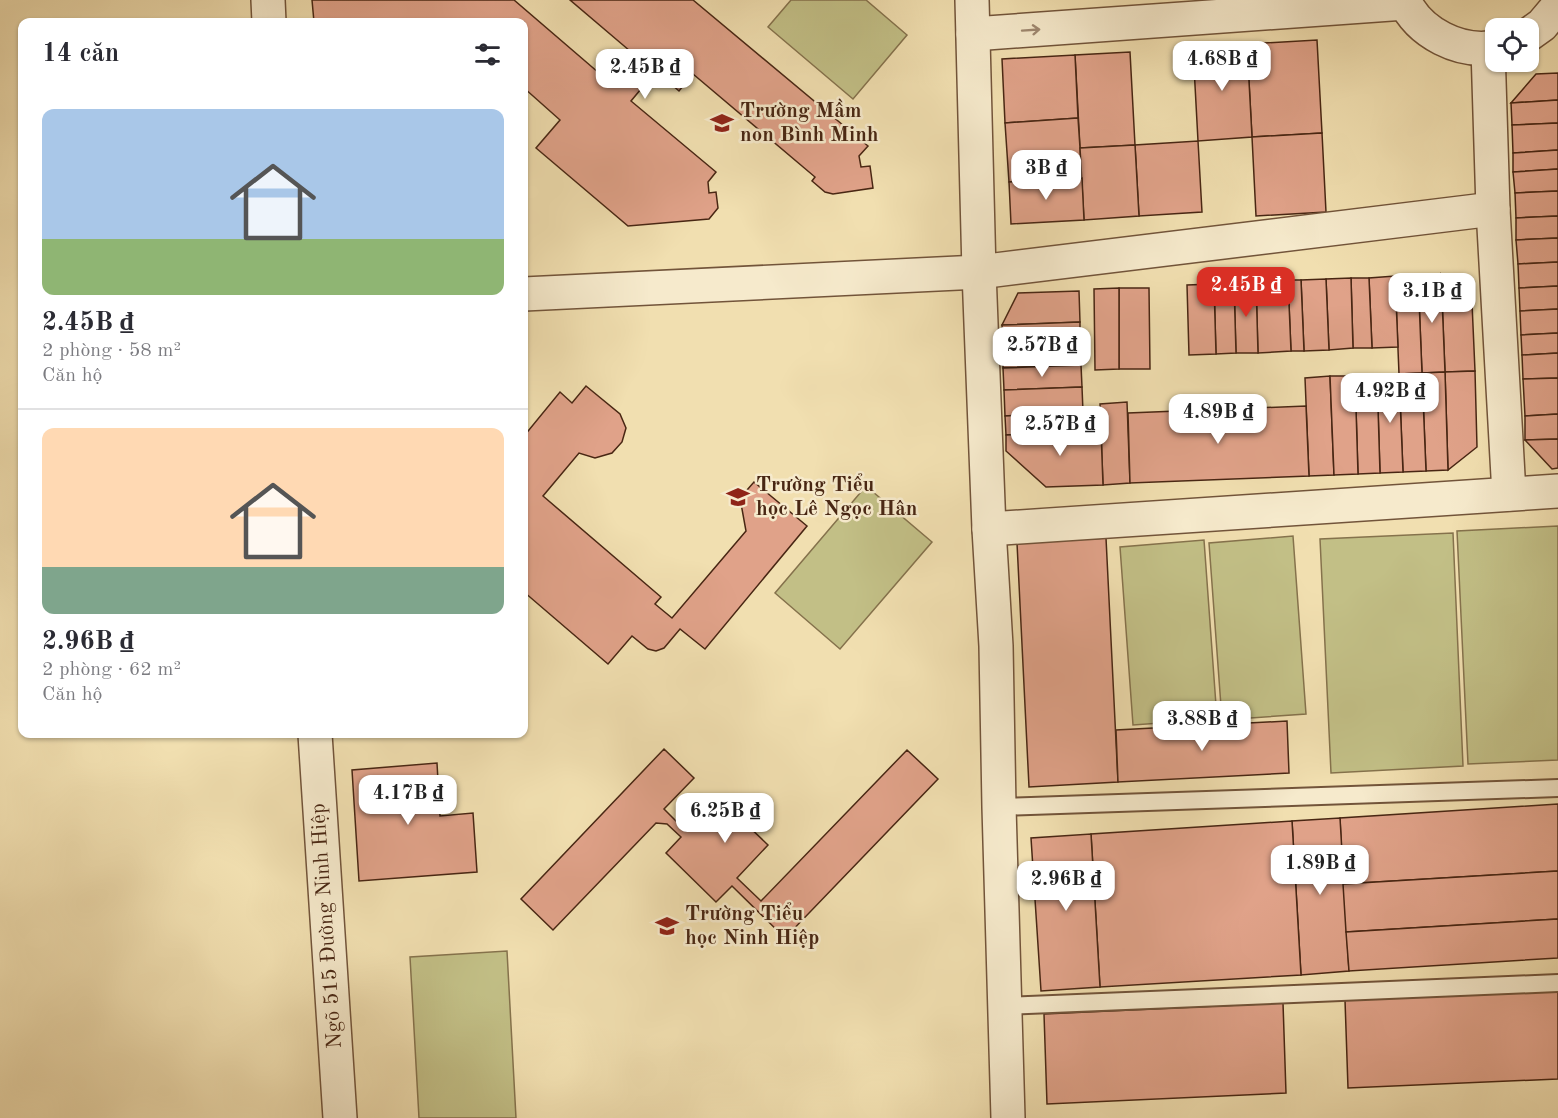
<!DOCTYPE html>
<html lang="vi">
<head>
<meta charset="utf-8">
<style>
	:root { --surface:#fff; --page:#f7f7f7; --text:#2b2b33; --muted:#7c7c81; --line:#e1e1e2; --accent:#d93025 }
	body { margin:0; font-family:"Old Standard TT",serif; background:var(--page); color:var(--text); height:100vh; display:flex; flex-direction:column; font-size:22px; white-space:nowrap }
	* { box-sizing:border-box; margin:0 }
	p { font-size:20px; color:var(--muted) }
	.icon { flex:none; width:33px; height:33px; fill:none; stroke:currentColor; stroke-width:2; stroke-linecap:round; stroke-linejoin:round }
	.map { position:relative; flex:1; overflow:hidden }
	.panel { position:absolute; left:18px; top:18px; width:510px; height:720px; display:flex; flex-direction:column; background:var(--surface); border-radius:12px; box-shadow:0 2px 4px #0004 }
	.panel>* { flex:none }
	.tools { position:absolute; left:1485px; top:18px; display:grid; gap:12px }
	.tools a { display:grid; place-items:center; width:54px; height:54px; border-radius:12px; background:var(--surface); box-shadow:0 2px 4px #0004; font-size:30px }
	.price { position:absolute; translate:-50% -51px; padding:0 14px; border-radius:12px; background:#fff; color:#222; font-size:20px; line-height:39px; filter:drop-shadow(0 2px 3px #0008) }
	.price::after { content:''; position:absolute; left:50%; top:36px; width:18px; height:14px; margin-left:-9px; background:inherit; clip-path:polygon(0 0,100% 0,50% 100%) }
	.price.on { background:var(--accent); color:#fff }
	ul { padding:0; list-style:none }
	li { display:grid; align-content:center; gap:12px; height:318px; padding:0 24px }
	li+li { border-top:2px solid var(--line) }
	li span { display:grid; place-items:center; height:186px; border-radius:12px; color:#555 }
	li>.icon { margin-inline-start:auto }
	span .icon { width:108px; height:108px; fill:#fffc; stroke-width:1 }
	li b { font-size:26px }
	h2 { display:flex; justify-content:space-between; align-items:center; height:72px; padding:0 24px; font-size:26px }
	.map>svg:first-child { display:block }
</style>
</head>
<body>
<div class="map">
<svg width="1558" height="1118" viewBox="0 0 1558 1118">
	<rect width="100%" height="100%" fill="#f1dfb0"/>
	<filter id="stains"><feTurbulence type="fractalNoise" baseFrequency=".00333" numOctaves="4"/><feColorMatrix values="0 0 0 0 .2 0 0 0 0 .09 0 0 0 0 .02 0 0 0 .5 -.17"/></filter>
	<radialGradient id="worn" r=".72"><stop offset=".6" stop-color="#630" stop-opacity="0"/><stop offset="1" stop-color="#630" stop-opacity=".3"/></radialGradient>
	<g fill="#c2bf86" stroke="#85724c" stroke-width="1.5">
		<polygon points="791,0 866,0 907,35 853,99 768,27"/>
		<polygon points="866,486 932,542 840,649 775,593"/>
		<polygon points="1558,526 1558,760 1468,764 1457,531"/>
		<polygon points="1453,533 1463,766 1331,773 1320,539"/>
		<polygon points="1293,536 1306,714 1222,720 1209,543"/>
		<polygon points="1204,540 1217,719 1133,725 1120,547"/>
		<polygon points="507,951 516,1118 419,1118 410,957"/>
	</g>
	<g fill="#e0a289" stroke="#482613" stroke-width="1.5">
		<polygon points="312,0 514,0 606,79 630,51 570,0 693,0 868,146 859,156 861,167 870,166 873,188 833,194 825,192 812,181 815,177 693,74 679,91 656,71 631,101 716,172 708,182 709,193 716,192 718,208 709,219 628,226 536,148 560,120 524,88 524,22 314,22"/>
		<polygon points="1317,40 1322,133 1252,137 1247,44"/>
		<polygon points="1247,44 1252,137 1198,141 1193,48"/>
		<polygon points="1130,52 1135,145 1080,148 1075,55"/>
		<polygon points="1075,55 1078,118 1005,123 1002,59"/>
		<polygon points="1558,73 1558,100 1511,103 1536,74"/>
		<polygon points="1558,100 1558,123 1512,125 1511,103"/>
		<polygon points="1078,118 1082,178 1009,182 1005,123"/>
		<polygon points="1558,123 1558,150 1513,153 1512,125"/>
		<polygon points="1322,133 1326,212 1256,216 1252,137"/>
		<polygon points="1198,141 1202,212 1139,216 1135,145"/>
		<polygon points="1135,145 1139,216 1084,220 1080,148"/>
		<polygon points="1558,150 1558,169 1513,172 1513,153"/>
		<polygon points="1558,169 1558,191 1515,193 1513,172"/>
		<polygon points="1082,178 1084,220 1011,224 1009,182"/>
		<polygon points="1558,191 1558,216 1516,218 1515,193"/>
		<polygon points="1558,216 1558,238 1516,240 1516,218"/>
		<polygon points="1558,238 1558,262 1518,264 1516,240"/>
		<polygon points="1558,262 1558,286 1519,288 1518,264"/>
		<polygon points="1441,274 1472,303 1475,371 1445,372"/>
		<polygon points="1441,274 1445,372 1422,373 1418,275"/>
		<polygon points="1418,275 1422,373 1399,374 1395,276"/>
		<polygon points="1395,276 1398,347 1372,348 1369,278"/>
		<polygon points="1351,278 1369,278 1372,348 1353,348"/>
		<polygon points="1351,278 1353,348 1329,350 1326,279"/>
		<polygon points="1326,279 1329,350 1304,351 1301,280"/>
		<polygon points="1288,280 1301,280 1304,351 1291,351"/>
		<polygon points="1288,280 1291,351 1258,353 1256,282"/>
		<polygon points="1256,282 1258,353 1236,353 1234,283"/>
		<polygon points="1234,283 1236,353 1216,354 1214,284"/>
		<polygon points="1214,284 1216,354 1189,355 1187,285"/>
		<polygon points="1558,286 1558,309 1520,311 1519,288"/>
		<polygon points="1119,288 1149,288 1150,369 1119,369"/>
		<polygon points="1119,288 1119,369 1095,370 1094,289"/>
		<polygon points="1079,291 1080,322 1002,325 1018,293"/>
		<polygon points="1558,309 1558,333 1521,335 1520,311"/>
		<polygon points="1080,322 1080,343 1003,345 1002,325"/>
		<polygon points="1558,333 1558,353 1522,355 1521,335"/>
		<polygon points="1080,343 1081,365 1003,368 1003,345"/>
		<polygon points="1558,353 1558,378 1523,379 1522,355"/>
		<polygon points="1081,365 1082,387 1004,390 1003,368"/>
		<polygon points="1475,371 1477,447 1448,470 1445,372"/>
		<polygon points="1445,372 1448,470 1426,471 1422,373"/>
		<polygon points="1422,373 1426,471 1403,472 1399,374"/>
		<polygon points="1399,374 1403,472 1380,473 1377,375"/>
		<polygon points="1377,375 1380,473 1358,474 1355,376"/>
		<polygon points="1330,376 1334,475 1309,476 1305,378"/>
		<polygon points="1330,376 1355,376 1358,474 1334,475"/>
		<polygon points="1558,378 1558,414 1525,416 1523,379"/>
		<polygon points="586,386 620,414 626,428 622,442 612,453 595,458 579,453 543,496 661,597 655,604 672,618 746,531 740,498 754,482 807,526 705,649 680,629 664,648 656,651 648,649 632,636 608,664 524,592 524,548 526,545 524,543 524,436 560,392 572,403"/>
		<polygon points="1082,387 1083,412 1005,416 1004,390"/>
		<polygon points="1127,402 1130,483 1103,485 1100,404"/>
		<polygon points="1306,406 1309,476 1130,483 1128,413"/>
		<polygon points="1083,412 1084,432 1006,435 1005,416"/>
		<polygon points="1558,414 1558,439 1525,440 1525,416"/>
		<polygon points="1101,431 1103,485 1046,487 1006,451 1006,435"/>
		<polygon points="1558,439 1558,468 1552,469 1525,440"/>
		<polygon points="1106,538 1118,782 1029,787 1017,543"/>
		<polygon points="1287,721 1289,773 1118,782 1116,730"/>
		<polygon points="664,749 694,778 664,809 686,831 719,798 768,845 737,878 761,901 907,750 938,779 785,938 732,886 716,902 666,853 681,837 667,824 656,823 553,930 521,899"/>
		<polygon points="437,763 440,816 473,813 477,872 359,881 352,770"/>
		<polygon points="1558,804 1558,871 1343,884 1340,818"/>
		<polygon points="1340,818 1349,971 1301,975 1292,821"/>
		<polygon points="1292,821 1301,975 1100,987 1091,834"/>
		<polygon points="1091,834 1100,987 1041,991 1031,838"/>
		<polygon points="1558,871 1558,919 1346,932 1343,884"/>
		<polygon points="1558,919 1558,958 1349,971 1346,932"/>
		<polygon points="1558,990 1558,1079 1348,1088 1345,1000"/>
		<polygon points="1283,1003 1286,1093 1047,1104 1044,1014"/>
	</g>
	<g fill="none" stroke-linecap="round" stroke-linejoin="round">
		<g stroke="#72543a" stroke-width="20">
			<g id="lane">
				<polyline points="999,807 1558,788"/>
				<polyline points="1005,1006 1558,983"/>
			</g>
		</g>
		<g stroke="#72543a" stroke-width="36">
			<g id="street">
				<polyline points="268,0 269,22"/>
				<polyline points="972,0 979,272 989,529 996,646 999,807 1008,1118"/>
				<path d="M1404,0c15,33 56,54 92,47"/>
				<polyline points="973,34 1405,3"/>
				<polyline points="1528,35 1542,25 1558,6"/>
				<polyline points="1488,49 1493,209 1509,494"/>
				<polyline points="524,294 979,272 1493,209"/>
				<polyline points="989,529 1558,491"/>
				<polyline points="315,734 340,1118"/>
			</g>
		</g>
		<use href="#lane" stroke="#f6eacc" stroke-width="16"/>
		<use href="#street" stroke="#f6eacc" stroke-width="33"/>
	</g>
	<defs><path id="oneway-shaft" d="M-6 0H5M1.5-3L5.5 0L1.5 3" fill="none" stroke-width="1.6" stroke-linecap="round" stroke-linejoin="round" transform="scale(1.5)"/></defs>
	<use stroke="#9f8870" href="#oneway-shaft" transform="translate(1031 30) rotate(-4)"/>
	<defs>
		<g id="school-bare" transform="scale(1.8)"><path d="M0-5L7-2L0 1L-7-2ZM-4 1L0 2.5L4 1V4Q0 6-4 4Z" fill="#8f2418" stroke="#f6eacc" stroke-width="2.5" paint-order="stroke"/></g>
	</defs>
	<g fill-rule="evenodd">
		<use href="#school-bare" x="722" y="123"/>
		<use href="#school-bare" x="738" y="497"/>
		<use href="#school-bare" x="667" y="926"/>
	</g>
	<g text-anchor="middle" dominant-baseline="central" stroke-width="5" stroke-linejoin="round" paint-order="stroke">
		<g font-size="21" font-weight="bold" fill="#482613" stroke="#f6eacc" text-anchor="start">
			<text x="740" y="111">Trường Mầm<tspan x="740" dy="24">non Bình Minh</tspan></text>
			<text x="756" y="485">Trường Tiểu<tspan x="756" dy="24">học Lê Ngọc Hân</tspan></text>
			<text x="685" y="914">Trường Tiểu<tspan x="685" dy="24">học Ninh Hiệp</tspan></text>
		</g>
		<g font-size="21" fill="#482613" stroke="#f6eacc">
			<text transform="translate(327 926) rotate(-94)">Ngõ 515 Đường Ninh Hiệp</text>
		</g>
	</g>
	<rect width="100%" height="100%" filter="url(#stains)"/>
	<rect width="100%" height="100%" fill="url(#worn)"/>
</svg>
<div class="tools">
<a><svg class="icon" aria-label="locate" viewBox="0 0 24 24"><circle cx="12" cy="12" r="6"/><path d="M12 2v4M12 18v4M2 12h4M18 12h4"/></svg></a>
</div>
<b class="price" style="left:1222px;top:92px">4.68B ₫</b>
<b class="price" style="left:645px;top:100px">2.45B ₫</b>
<b class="price" style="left:1046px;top:201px">3B ₫</b>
<b class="price on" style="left:1246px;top:318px">2.45B ₫</b>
<b class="price" style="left:1432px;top:324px">3.1B ₫</b>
<b class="price" style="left:1042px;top:378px">2.57B ₫</b>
<b class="price" style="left:1390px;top:424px">4.92B ₫</b>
<b class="price" style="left:1218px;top:445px">4.89B ₫</b>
<b class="price" style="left:1060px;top:457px">2.57B ₫</b>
<b class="price" style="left:1202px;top:752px">3.88B ₫</b>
<b class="price" style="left:408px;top:826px">4.17B ₫</b>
<b class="price" style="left:725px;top:844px">6.25B ₫</b>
<b class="price" style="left:1320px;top:896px">1.89B ₫</b>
<b class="price" style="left:1066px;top:912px">2.96B ₫</b>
<section class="panel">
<h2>14 căn<svg class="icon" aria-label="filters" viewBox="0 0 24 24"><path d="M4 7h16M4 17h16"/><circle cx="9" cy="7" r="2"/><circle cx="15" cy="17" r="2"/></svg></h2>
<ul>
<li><span style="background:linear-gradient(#a9c7e8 70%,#8fb573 0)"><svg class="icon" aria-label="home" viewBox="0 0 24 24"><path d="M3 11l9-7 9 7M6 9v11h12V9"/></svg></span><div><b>2.45B ₫</b><p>2 phòng · 58 m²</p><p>Căn hộ</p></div></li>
<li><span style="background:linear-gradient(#ffd9b3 75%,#7fa58c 0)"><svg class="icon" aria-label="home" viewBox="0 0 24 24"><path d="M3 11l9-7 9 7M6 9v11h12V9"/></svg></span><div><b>2.96B ₫</b><p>2 phòng · 62 m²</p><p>Căn hộ</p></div></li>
</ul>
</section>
</div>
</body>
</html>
